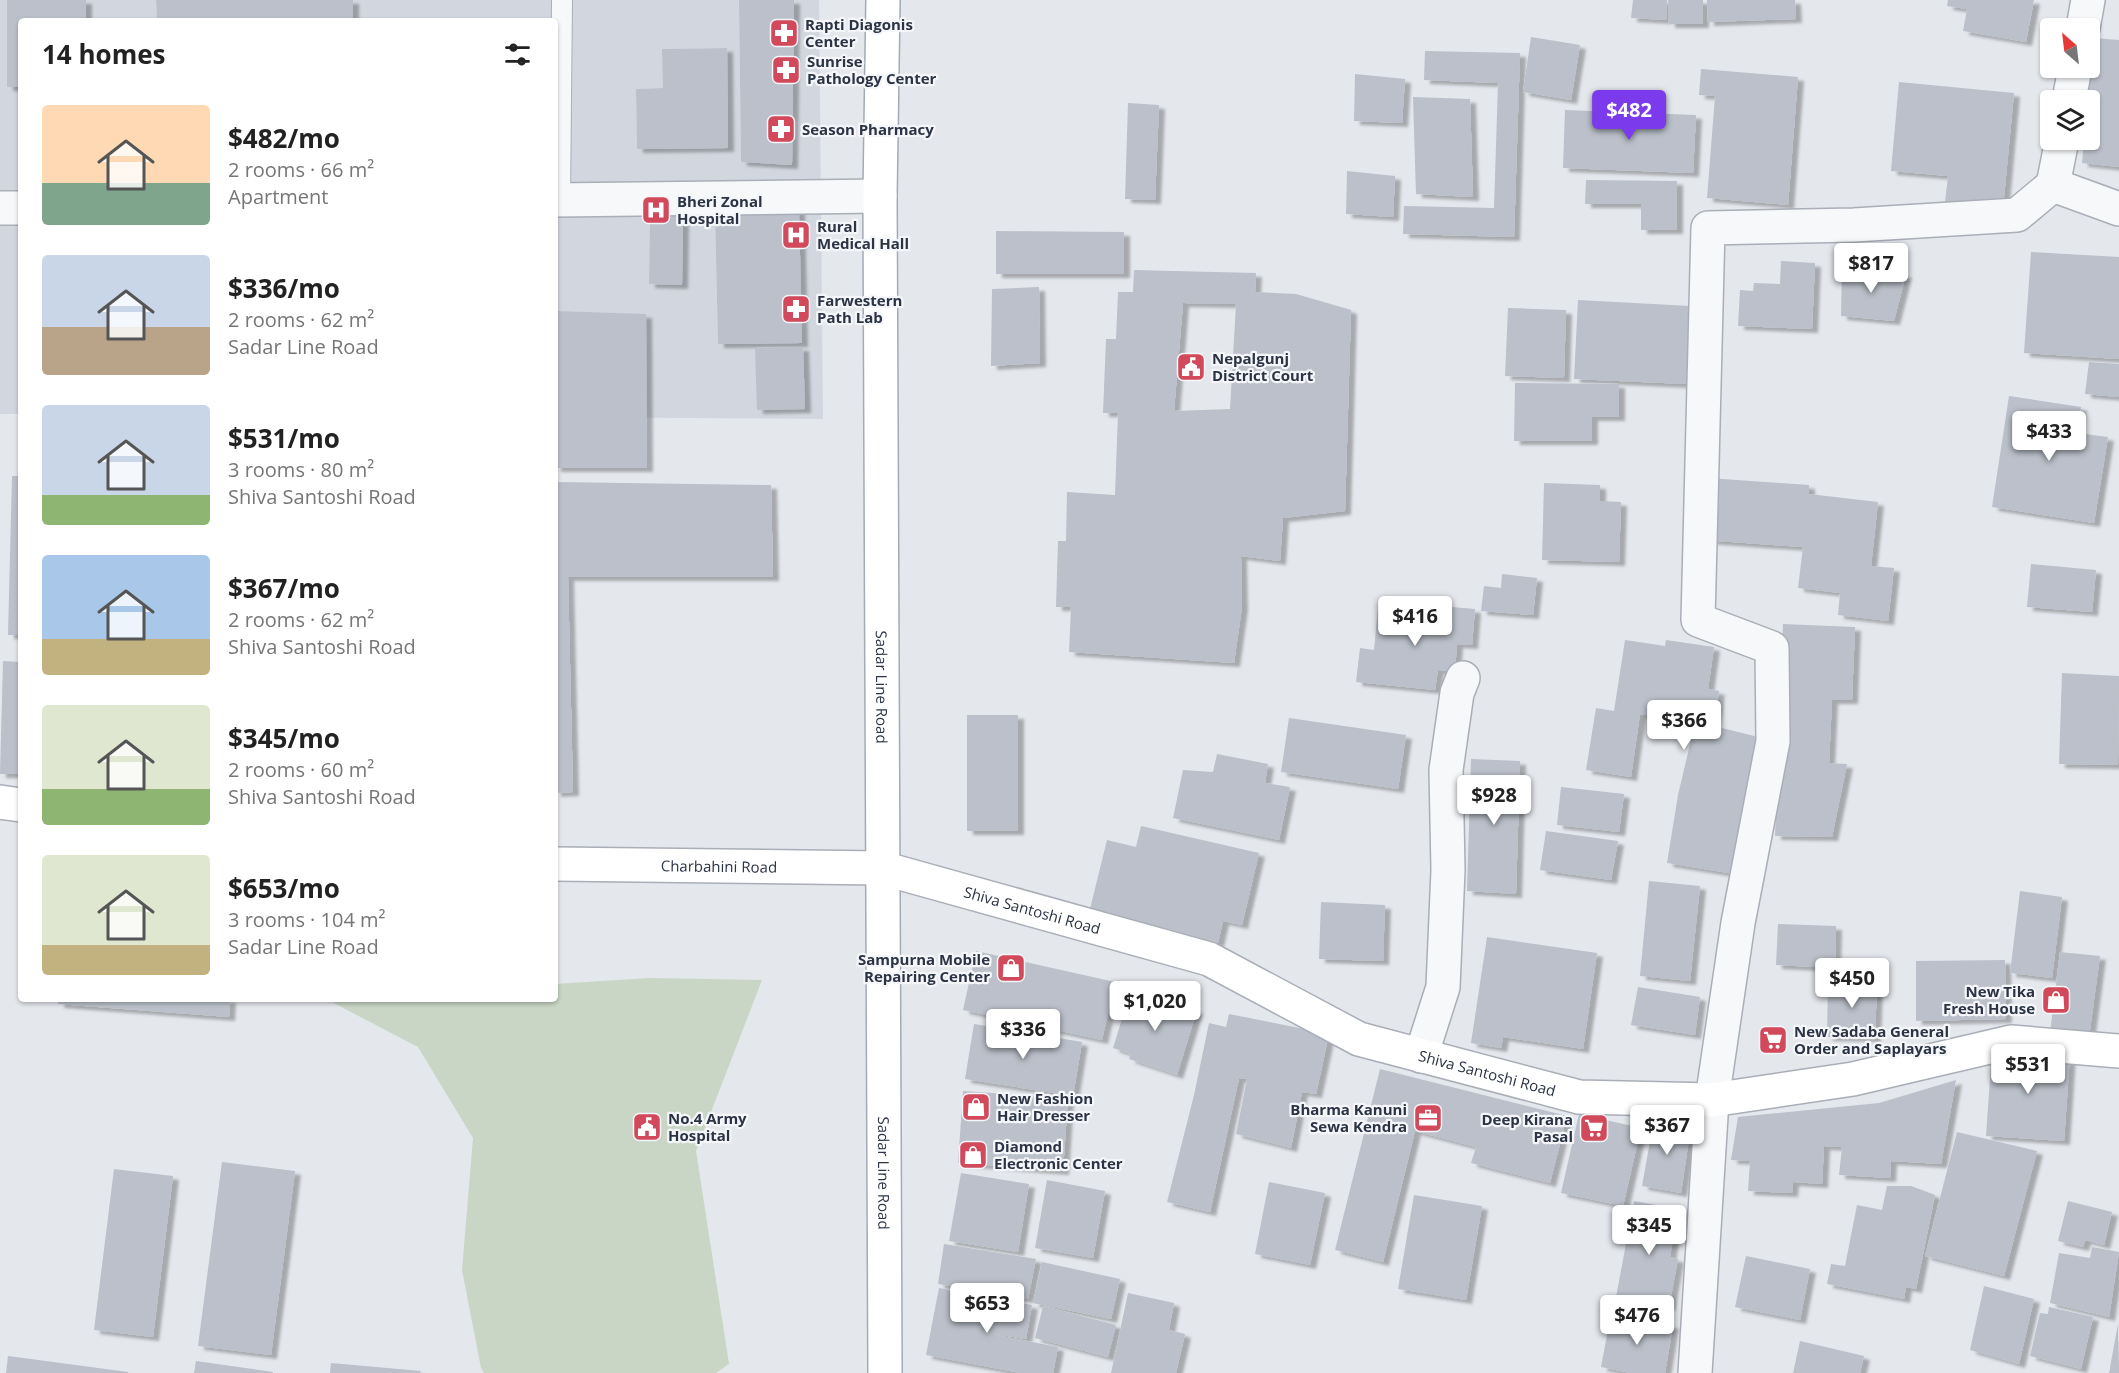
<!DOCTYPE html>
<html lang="en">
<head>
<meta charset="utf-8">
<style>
	:root { --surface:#fff; --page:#f6f6f6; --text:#222; --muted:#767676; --accent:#7c3aed }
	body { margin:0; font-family:"Open Sans",sans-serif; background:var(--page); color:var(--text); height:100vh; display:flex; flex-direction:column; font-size:22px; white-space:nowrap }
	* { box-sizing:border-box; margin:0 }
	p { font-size:20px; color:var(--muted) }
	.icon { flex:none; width:33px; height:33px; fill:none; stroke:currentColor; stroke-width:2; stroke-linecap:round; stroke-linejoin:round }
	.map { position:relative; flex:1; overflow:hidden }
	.details { position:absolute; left:18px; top:18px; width:540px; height:984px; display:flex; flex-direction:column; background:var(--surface); border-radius:6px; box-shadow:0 2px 4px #0004 }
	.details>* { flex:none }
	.needle { width:39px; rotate:332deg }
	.tools { position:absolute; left:2040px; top:18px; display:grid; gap:12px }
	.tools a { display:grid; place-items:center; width:60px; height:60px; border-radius:6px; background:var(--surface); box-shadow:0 2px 4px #0004; font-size:30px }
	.price { position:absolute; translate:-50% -51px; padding:0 14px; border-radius:6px; background:#fff; color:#222; font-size:20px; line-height:39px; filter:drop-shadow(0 2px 3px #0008) }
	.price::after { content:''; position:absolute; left:50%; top:36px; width:18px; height:14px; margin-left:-9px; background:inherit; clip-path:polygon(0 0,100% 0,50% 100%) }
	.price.selected { background:var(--accent); color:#fff }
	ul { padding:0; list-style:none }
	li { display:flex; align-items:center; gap:18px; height:150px; padding:0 24px }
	li span { display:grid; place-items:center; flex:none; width:168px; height:120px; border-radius:6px; color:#555 }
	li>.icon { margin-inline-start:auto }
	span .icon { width:72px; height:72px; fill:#fffc; stroke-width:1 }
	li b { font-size:26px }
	h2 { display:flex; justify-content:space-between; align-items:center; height:72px; padding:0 24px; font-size:26px }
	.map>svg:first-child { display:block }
</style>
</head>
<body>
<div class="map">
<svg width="2119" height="1373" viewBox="0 0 2119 1373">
	<defs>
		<filter id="shadow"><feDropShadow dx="6" dy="4" stdDeviation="1.5" flood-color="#0004"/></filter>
	</defs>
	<rect width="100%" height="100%" fill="#e4e7ec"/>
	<g fill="#d2d6de" fill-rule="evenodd">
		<polygon points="0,0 7,0 7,86 21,87 21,414 0,414"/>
		<polygon points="86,0 156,0 157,21 86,21"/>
		<path d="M353,0h386l2,161 51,4 2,-165h25l4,419 -268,-2v-396h-202zM727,48l1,100 -91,1 -1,-60 27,-1v-39zM715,212l86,131 -83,1zM650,214l33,1 -1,69h-33z"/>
	</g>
	<polygon fill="#c9d6c5" points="650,978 762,980 696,1151 729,1364 716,1373 484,1373 481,1368 462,1270 473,1138 418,1047 326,999 555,999 555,984"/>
	<g fill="#bbc0ca" fill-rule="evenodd" filter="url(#shadow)">
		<polygon points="7,0 86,0 86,21 21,21 21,87 7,87"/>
		<polygon points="156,0 353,0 353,21 157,21"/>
		<polygon points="739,0 794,0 792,165 741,162"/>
		<polygon points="1633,0 1667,0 1666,20 1631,18"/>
		<polygon points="1668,0 1703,0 1703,24 1669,24"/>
		<polygon points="1707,0 1795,0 1796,19 1708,22"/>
		<polygon points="1948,0 2034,0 2026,42 1963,31 1967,9 1947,6"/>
		<polygon points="1531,37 1580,45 1571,100 1523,92"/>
		<polygon points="2094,38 2119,40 2119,167 2082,163 2084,140 2090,140 2090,100 2088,100"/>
		<polygon points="727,48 728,148 637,149 636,89 663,88 662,49"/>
		<polygon points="1425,51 1520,53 1514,237 1403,234 1404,206 1494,208 1498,83 1424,80"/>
		<polygon points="1701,69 1798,77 1788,205 1707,198 1715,96 1699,95"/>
		<polygon points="1355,74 1405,79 1402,123 1354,121"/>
		<polygon points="1899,82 2014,93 2003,208 1945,202 1948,176 1891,171"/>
		<polygon points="1413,97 1470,99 1473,197 1416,194"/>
		<polygon points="1128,103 1159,105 1155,200 1125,199"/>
		<polygon points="1565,110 1696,115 1693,173 1563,168"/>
		<polygon points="1347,171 1395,176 1393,217 1346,214"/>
		<polygon points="1586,180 1677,181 1677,230 1641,230 1641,204 1585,204"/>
		<polygon points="799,209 802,343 718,344 715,212"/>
		<polygon points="650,214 683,214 682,285 649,284"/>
		<polygon points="996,231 1124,232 1124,274 996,274"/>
		<polygon points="2031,252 2119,257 2119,359 2024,353"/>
		<polygon points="1781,261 1815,263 1812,329 1738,326 1740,290 1753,291 1754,283 1780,284"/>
		<polygon points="1842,268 1906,274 1894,321 1841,316"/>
		<path d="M1134,270l122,3 -1,19 41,2 55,16 -6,201 -62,7 -3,43 -39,-5 1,51 -8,56 -165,-11 2,-45h-15l2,-66h8l1,-49 48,3 3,-82h-15l3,-74h10l2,-47h15zM1183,303l53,1 -6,105 -56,2z"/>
		<polygon points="1039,287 1040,363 991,366 992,289"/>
		<polygon points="1578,300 1690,306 1686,384 1574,379"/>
		<polygon points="1508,308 1566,310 1564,378 1505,376"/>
		<polygon points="555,311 646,314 647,468 555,468"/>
		<polygon points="803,347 805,409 757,410 755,348"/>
		<polygon points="2089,362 2119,364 2119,397 2085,394"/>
		<polygon points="1515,383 1619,384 1619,417 1592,417 1592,441 1514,441"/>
		<polygon points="2009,396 2081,407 2077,433 2108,437 2094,523 1992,507"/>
		<polygon points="12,476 21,476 21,635 8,635"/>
		<polygon points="1708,478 1809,485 1809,494 1878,502 1871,566 1894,568 1888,621 1838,615 1840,593 1798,588 1803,547 1703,540"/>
		<polygon points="555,482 771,485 773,577 568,577 573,792 555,793"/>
		<polygon points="1544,483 1600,485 1600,501 1621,502 1619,562 1542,560"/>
		<polygon points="2031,564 2096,570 2092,612 2027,607"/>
		<polygon points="1502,574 1537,578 1533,615 1481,611 1484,586 1501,588"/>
		<polygon points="1440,606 1475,609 1472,645 1457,644 1455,671 1438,670 1435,690 1356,682 1360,648 1374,650 1378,608 1438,614"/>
		<polygon points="1783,624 1855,627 1852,700 1832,700 1829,763 1847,764 1832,837 1775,836"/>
		<polygon points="1625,640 1665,646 1666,640 1714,647 1708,689 1719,691 1714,726 1762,738 1741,875 1667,863 1678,795 1695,723 1640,714 1631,777 1586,770 1596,708 1614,711"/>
		<polygon points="3,661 21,662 21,774 0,774"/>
		<polygon points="2062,673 2119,676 2118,765 2059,764"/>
		<rect x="967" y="715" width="51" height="116"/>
		<polygon points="1289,718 1406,735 1398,789 1281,772"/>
		<polygon points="1217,754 1268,764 1265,783 1290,787 1279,840 1173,818 1183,770 1213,772"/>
		<polygon points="1471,759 1520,761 1516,894 1467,891"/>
		<polygon points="1561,787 1624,794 1619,832 1557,825"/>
		<polygon points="1141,826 1259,853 1242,925 1223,921 1218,943 1089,913 1107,840 1136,847"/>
		<polygon points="1546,831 1618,841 1611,880 1540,870"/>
		<polygon points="1649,881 1700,886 1690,981 1640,976"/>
		<polygon points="2020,891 2062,897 2052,978 2010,973"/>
		<polygon points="1321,902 1385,905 1383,961 1319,959"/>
		<polygon points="1778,924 1836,926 1835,968 1776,965"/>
		<polygon points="1487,937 1597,953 1583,1049 1503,1037 1501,1048 1471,1043"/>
		<polygon points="976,951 1115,982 1102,1040 963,1010"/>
		<polygon points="2060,952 2100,956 2089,1037 2050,1033"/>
		<polygon points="2005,960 2006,1019 1916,1021 1916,961"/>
		<polygon points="1828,981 1877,982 1875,1038 1827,1037"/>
		<polygon points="1638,987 1700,997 1695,1035 1631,1025"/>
		<polygon points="1130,993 1197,1010 1177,1075 1129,1059 1131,1054 1113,1048"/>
		<polygon points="59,999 230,999 229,1017 58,1004"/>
		<polygon points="1229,1014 1329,1034 1316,1094 1302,1092 1291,1148 1236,1134 1247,1079 1239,1078 1210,1212 1167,1202 1194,1095 1209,1023 1226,1027"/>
		<polygon points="974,1024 1082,1042 1073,1096 965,1079"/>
		<polygon points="1992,1049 2070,1054 2064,1141 1986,1136"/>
		<polygon points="1380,1069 1567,1116 1550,1183 1471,1163 1476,1147 1415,1131 1383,1262 1335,1250"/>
		<polygon points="1956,1080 1941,1164 1891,1161 1890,1178 1839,1175 1842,1147 1824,1146 1822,1184 1793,1182 1792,1193 1748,1191 1750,1161 1731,1160 1738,1117 1879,1103"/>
		<polygon points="963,1091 1068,1098 1063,1171 958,1163"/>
		<polygon points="1579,1114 1641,1128 1623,1206 1561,1193"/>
		<polygon points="1654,1119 1691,1125 1681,1193 1642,1186"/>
		<polygon points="1957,1132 2037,1151 2004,1276 1925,1256"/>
		<polygon points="222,1162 295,1171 271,1355 198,1346"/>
		<polygon points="114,1169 173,1176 153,1337 94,1330"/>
		<polygon points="961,1173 1029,1184 1018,1252 949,1241"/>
		<polygon points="1047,1180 1105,1191 1093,1258 1035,1248"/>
		<polygon points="1269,1182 1325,1193 1310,1265 1255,1254"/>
		<polygon points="1887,1186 1911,1186 1935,1195 1916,1289 1906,1287 1904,1299 1827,1284 1831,1264 1845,1266 1857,1205 1882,1210"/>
		<polygon points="1414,1195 1482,1206 1466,1300 1398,1289"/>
		<polygon points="1634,1201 1678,1209 1670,1257 1678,1259 1669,1307 1616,1297"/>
		<polygon points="2068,1201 2112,1212 2104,1245 2085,1240 2083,1247 2058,1241"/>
		<polygon points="944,1244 1036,1259 1028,1299 938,1284"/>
		<polygon points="2092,1247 2119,1252 2109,1317 2050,1303 2059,1253 2090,1258"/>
		<polygon points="1746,1256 1810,1269 1800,1320 1735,1307"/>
		<polygon points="1042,1262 1120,1279 1111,1319 1033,1303"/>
		<polygon points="1984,1286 2034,1299 2019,1364 1970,1350"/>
		<polygon points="939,1288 1032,1305 1026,1339 970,1330 1058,1347 1053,1373 1020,1373 926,1355"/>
		<polygon points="1128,1293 1174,1303 1169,1330 1185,1334 1176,1373 1111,1373"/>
		<polygon points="1043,1306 1116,1325 1108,1357 1035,1338"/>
		<polygon points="2049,1307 2093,1317 2081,1369 2030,1356 2040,1313 2048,1314"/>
		<polygon points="1611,1314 1673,1325 1665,1373 1631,1373 1601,1367"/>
		<polygon points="2118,1324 2119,1373 2109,1373"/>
		<polygon points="1800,1341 1864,1356 1860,1373 1793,1373"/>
		<polygon points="8,1356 128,1372 128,1373 6,1373"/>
		<polygon points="196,1361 273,1372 273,1373 194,1373"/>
		<polygon points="331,1363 421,1371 420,1373 330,1373"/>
	</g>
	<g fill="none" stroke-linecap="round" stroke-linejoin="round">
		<g stroke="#a9aeb7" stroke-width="22">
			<polyline id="service" points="560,200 562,0"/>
		</g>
		<g stroke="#a9aeb7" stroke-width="36">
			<g id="minor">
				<polyline points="2083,28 2088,0"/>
				<polyline points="2069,100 2075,68"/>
				<polyline points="2053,185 2119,209"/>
				<polyline points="555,200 880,196"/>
				<polyline points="0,208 21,208"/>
				<polyline points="1421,1056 1443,987 1448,870 1446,770 1457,693 1463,678"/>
				<polyline points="1695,1373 1712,1100 1738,923 1773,741 1772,648 1698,620 1708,228 1854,225 2017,215 2053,185 2062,140"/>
			</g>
		</g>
		<g stroke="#a9aeb7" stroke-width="36">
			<g id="secondary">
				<polyline points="0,802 21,805"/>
				<path id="s1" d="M555,864l327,4 327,91 150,80 220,58 133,3 141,-21 158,-37 108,9"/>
			</g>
		</g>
		<g stroke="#a3abb8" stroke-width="36">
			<g id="primary">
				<path id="s2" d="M883,0l-3,196 5,1177"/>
			</g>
		</g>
		<use href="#service" stroke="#f7f8fa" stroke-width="20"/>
		<use href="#minor" stroke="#f7f8fa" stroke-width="33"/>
		<use href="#secondary" stroke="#fff" stroke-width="33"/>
		<use href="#primary" stroke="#fff" stroke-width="33"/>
	</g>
	<defs>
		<g id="pharmacy-square" transform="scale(1.5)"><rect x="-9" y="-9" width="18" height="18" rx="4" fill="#d1495b" stroke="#f4f6f9"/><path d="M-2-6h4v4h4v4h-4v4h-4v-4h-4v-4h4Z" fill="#fff"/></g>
		<g id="hospital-square" transform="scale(1.5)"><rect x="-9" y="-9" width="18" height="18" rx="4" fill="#d1495b" stroke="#f4f6f9"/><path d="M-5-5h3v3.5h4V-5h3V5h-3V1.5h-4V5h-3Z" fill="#fff"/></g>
		<g id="civic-square" transform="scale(1.5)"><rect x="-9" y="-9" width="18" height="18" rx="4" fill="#d1495b" stroke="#f4f6f9"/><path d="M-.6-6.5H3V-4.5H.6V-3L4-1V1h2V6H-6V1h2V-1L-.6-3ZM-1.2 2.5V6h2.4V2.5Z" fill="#fff"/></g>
		<g id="shop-square" transform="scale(1.5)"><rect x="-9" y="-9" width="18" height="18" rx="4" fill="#d1495b" stroke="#f4f6f9"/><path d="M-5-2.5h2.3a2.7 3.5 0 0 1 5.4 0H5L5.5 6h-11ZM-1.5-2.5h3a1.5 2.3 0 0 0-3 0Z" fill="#fff"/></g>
		<g id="supermarket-square" transform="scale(1.5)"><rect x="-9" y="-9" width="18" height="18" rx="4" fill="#d1495b" stroke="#f4f6f9"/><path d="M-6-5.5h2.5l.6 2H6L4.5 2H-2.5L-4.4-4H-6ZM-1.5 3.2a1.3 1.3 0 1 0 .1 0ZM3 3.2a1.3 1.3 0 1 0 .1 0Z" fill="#fff"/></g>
		<g id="office-square" transform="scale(1.5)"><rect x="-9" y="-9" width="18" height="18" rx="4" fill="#d1495b" stroke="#f4f6f9"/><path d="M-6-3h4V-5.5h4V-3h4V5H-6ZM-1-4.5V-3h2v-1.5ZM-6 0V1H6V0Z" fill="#fff"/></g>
	</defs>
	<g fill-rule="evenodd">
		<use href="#pharmacy-square" x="784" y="33"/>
		<use href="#pharmacy-square" x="786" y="70"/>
		<use href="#pharmacy-square" x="781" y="129"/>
		<use href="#hospital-square" x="656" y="210"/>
		<use href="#hospital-square" x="796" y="235"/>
		<use href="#pharmacy-square" x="796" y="309"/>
		<use href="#civic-square" x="1191" y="367"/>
		<use href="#shop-square" x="1011" y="968"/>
		<use href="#shop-square" x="2056" y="1000"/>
		<use href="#supermarket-square" x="1773" y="1040"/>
		<use href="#shop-square" x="976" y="1107"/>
		<use href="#office-square" x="1428" y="1118"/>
		<use href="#civic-square" x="647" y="1127"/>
		<use href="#supermarket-square" x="1594" y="1128"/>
		<use href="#shop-square" x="973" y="1155"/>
	</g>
	<g text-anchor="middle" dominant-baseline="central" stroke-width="4.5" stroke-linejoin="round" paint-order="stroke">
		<g font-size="15" font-weight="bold" fill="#2b3445" stroke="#f4f6f9" text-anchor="start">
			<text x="805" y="24">Rapti Diagonis<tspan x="805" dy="17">Center</tspan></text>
			<text x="807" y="61">Sunrise<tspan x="807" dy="17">Pathology Center</tspan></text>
			<text x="802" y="129">Season Pharmacy</text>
			<text x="677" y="201">Bheri Zonal<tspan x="677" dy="17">Hospital</tspan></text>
			<text x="817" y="226">Rural<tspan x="817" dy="17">Medical Hall</tspan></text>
			<text x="817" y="300">Farwestern<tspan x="817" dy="17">Path Lab</tspan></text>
			<text x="1212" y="358">Nepalgunj<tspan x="1212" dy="17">District Court</tspan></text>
			<text x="990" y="959" text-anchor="end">Sampurna Mobile<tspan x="990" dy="17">Repairing Center</tspan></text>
			<text x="2035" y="991" text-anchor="end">New Tika<tspan x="2035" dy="17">Fresh House</tspan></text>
			<text x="1794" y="1031">New Sadaba General<tspan x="1794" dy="17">Order and Saplayars</tspan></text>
			<text x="997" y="1098">New Fashion<tspan x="997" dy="17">Hair Dresser</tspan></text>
			<text x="1407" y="1109" text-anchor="end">Bharma Kanuni<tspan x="1407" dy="17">Sewa Kendra</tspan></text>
			<text x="668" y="1118">No.4 Army<tspan x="668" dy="17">Hospital</tspan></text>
			<text x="1573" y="1119" text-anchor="end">Deep Kirana<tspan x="1573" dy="17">Pasal</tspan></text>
			<text x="994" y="1146">Diamond<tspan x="994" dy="17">Electronic Center</tspan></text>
		</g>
		<g font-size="15" fill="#2b3445" stroke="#f4f6f9">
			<text stroke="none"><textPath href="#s2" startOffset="687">Sadar Line Road</textPath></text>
			<text stroke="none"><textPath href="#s1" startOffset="164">Charbahini Road</textPath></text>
			<text stroke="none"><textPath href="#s1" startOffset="483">Shiva Santoshi Road</textPath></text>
			<text stroke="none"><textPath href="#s1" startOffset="969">Shiva Santoshi Road</textPath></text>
			<text stroke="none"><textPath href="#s2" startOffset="1173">Sadar Line Road</textPath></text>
		</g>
	</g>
</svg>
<div class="tools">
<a><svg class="needle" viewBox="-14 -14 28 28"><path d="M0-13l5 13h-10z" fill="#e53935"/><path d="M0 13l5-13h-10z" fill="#767676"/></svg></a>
<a><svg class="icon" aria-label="layers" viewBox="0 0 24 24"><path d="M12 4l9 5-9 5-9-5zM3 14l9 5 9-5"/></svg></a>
</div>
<b class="price selected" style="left:1629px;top:141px">$482</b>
<b class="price" style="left:1871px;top:294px">$817</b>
<b class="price" style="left:2049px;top:462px">$433</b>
<b class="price" style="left:1415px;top:647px">$416</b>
<b class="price" style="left:1684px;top:751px">$366</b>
<b class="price" style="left:1494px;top:826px">$928</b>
<b class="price" style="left:1852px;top:1009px">$450</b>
<b class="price" style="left:1155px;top:1032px">$1,020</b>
<b class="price" style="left:1023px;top:1060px">$336</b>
<b class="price" style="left:2028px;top:1095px">$531</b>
<b class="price" style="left:1667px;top:1156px">$367</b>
<b class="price" style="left:1649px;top:1256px">$345</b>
<b class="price" style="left:987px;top:1334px">$653</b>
<b class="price" style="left:1637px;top:1346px">$476</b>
<section class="details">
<h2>14 homes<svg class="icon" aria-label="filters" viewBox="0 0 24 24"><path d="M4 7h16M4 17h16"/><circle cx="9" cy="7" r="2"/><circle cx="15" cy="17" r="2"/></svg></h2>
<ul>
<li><span style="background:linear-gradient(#ffd9b3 65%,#7fa58c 0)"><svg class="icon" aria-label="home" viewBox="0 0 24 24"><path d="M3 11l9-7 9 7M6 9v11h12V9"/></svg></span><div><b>$482/mo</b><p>2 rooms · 66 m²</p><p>Apartment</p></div></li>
<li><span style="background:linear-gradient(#c9d6e8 60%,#b9a48a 0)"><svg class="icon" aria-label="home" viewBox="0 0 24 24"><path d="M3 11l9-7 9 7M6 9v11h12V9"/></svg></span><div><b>$336/mo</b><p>2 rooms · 62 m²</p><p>Sadar Line Road</p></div></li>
<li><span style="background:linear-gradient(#c9d6e8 75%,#8fb573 0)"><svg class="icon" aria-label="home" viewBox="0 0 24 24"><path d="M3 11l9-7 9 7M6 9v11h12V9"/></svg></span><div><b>$531/mo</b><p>3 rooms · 80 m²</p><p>Shiva Santoshi Road</p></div></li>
<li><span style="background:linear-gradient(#a9c7e8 70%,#c2b280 0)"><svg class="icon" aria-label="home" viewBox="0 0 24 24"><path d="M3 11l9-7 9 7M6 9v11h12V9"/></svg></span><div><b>$367/mo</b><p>2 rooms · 62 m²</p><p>Shiva Santoshi Road</p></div></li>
<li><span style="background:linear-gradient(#dfe7d0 70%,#8fb573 0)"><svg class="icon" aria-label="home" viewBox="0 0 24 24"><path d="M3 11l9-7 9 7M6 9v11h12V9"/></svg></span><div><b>$345/mo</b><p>2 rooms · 60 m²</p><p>Shiva Santoshi Road</p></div></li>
<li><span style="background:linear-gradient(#dfe7d0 75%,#c2b280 0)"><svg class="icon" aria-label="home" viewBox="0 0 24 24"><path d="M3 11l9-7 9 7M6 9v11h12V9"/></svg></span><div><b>$653/mo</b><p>3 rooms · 104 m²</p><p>Sadar Line Road</p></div></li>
</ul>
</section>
</div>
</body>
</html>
